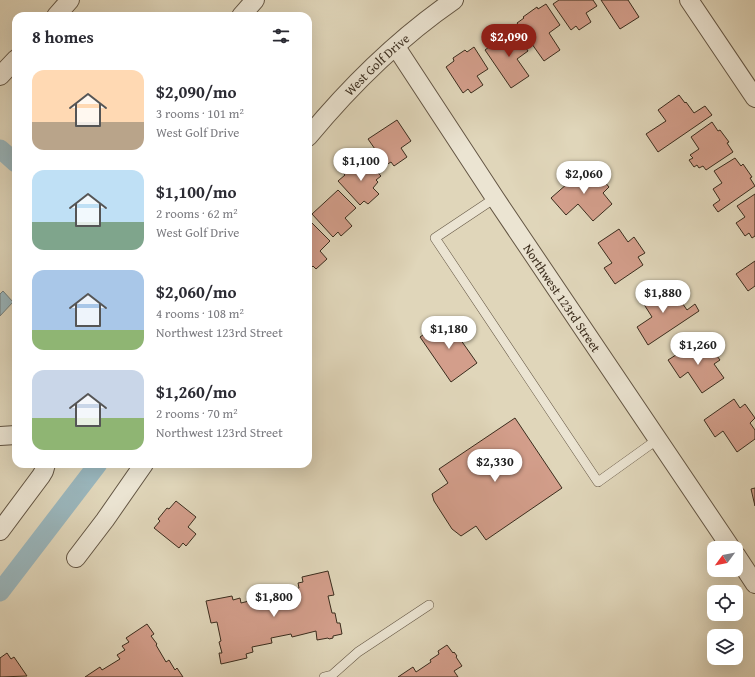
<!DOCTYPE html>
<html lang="en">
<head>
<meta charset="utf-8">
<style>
	:root { --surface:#fff; --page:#f7f7f7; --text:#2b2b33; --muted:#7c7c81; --accent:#8f2418 }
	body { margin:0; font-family:"Gentium Book Plus",serif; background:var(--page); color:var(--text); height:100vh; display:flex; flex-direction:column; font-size:15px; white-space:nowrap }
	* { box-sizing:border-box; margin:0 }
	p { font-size:13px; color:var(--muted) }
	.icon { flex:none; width:22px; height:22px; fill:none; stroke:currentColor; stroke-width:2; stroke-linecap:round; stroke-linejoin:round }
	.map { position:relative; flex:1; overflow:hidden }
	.drawer { position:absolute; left:12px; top:12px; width:300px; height:456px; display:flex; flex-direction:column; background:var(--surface); border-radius:12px; box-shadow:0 4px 16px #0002 }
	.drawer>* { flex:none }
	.needle { width:26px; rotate:238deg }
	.controls { position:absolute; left:707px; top:541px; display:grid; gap:8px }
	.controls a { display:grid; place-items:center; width:36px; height:36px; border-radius:8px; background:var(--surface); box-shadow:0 4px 16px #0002; font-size:20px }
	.price { position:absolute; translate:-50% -34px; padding:0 9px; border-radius:14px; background:#fff; color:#222; font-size:13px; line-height:26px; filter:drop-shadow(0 1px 2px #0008) }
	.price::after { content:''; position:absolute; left:50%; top:24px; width:12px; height:9px; margin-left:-6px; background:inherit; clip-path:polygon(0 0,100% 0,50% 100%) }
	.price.active { background:var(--accent); color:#fff }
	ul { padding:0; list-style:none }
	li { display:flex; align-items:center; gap:12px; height:100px; padding:0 20px }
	li span { display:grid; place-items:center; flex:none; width:112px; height:80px; border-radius:12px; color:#555 }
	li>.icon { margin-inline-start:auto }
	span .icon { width:48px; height:48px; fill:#fffc; stroke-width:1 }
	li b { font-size:17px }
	h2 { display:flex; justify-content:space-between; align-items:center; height:48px; padding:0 20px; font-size:17px }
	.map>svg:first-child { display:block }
</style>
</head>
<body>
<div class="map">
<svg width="755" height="677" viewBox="0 0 755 677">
	<rect width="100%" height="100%" fill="#e0d6ba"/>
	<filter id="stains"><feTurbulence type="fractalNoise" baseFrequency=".005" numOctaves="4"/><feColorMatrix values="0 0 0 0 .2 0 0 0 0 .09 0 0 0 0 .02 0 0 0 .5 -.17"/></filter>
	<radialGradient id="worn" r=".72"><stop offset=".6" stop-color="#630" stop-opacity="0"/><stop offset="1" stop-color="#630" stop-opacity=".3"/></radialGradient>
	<polygon fill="#9ab6bc" stroke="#747f7c" points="3,291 13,302 0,316 0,294"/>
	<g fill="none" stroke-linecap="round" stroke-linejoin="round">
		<g stroke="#9ab6bc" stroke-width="19">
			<polyline points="0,149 16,163"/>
			<polyline points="0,592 98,464"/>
		</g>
	</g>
	<g fill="#d39e8b" stroke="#3a2c1d">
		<polygon points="559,0 593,0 597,6 586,13 591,22 579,30 576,26 571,30 553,4"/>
		<polygon points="601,0 628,0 639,17 620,29"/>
		<polygon points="546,4 560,25 549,33 560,50 544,61 517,23 524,18 523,17 537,7 538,9"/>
		<polygon points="514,30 528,51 517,59 529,76 511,88 485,50 493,44 492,42 505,33 506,35"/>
		<polygon points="474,47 488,69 477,76 483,85 471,93 468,89 463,93 446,67 454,61 453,58 465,50 467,52"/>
		<polygon points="679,95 685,103 686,102 694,113 705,106 712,115 658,152 646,134 666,121 658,110"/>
		<polygon points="397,120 411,141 401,148 407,157 394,166 391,162 386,165 368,139"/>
		<polygon points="712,122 718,131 720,130 729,142 727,143 733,152 706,170 703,166 699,168 697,165 694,167 689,160 693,158 690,155 699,149 691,137"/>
		<polygon points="363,157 381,176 376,180 378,182 373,188 379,194 368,204 364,201 360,205 338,181 345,175 343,173 355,163 356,164"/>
		<polygon points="735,158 741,166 743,164 752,177 750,178 755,186 718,212 713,205 720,200 713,189 722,183 714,171"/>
		<polygon points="584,169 591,177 596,172 609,187 603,193 612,204 593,221 578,204 566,215 551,198"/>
		<polygon points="338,190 356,208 345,218 352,226 341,236 338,232 333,237 312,214"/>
		<polygon points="755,194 755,236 752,238 749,233 745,236 736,223 745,217 737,206"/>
		<polygon points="312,223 330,241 320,251 327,259 316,269 313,266 309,270 308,227"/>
		<polygon points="619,229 628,242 634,237 645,253 638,257 643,265 615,284 604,268 612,263 598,243"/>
		<polygon points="755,261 755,286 748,291 736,274"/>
		<polygon points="660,284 670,298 676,294 687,310 695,304 699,311 648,345 637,327 652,317 640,298"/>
		<polygon points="446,319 477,363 451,382 420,337"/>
		<polygon points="698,341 704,349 709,345 720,360 714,364 724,378 702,393 688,372 680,378 668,360"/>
		<polygon points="734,399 740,408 745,404 755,418 750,423 755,430 755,439 737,452 723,431 715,437 704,420"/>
		<polygon points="515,418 562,488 486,540 476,526 461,536 452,529 434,501 432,494 448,483 439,469"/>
		<polygon points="755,488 755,506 751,489"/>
		<polygon points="176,501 196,517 188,527 196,534 186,546 183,543 179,548 154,528 160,521 158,519 167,508 169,509"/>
		<polygon points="328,571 334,595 328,596 332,613 335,613 337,623 340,623 342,634 333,636 333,638 329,639 328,638 317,640 316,631 292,637 291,634 271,638 272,643 252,647 253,652 246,654 247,658 221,664 219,653 222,653 219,642 221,641 217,622 211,623 206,601 232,596 233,600 240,598 241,603 261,598 262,602 282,597 281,592 299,588 298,583 303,582 302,577"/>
		<polygon points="147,624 154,634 151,636 157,644 156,645 166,662 169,660 175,670 177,668 183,677 85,677 100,667 102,670 120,659 117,655 125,650 122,646 129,642 126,638"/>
		<polygon points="447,645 453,653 454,652 457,656 456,657 462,666 454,671 458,677 398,677 413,667 416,672 431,662 430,660 439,654 438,651"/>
		<polygon points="7,653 11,659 14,657 27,676 0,677 0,658"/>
	</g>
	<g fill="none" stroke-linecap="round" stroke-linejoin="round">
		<g stroke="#645644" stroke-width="10">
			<g id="service">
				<polyline points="495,198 435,238 598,482 658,439"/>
				<polyline points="324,677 332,675 358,652 429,605"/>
			</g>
		</g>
		<g stroke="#645644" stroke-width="20">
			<g id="minor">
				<polyline points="689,0 755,98"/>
				<polyline points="56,16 70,0"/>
				<polyline points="241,16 255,0"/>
				<path id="s1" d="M396,47l99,151 236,350"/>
				<polyline points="0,76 16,59"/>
				<path id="s2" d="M308,137c43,-52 91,-99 146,-137"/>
				<polyline points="0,436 16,435"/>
				<polyline points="0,531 41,476 44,471 46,464"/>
				<polyline points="736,555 755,584"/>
				<polyline points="76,558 105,520 144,464"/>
			</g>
		</g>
		<use href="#service" stroke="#ebe4d2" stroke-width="9"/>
		<use href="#minor" stroke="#ebe4d2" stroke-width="18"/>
	</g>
	<g text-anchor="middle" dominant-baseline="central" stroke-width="3" stroke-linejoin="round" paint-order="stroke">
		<g font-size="13" fill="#3a2c1d" stroke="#ebe4d2">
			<text stroke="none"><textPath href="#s2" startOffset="100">West Golf Drive</textPath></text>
			<text stroke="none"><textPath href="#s1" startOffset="301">Northwest 123rd Street</textPath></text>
		</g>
	</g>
	<rect width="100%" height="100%" filter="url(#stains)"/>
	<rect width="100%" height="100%" fill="url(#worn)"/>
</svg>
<div class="controls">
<a><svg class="needle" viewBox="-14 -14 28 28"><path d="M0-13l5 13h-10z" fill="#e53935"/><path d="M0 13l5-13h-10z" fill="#7c7c81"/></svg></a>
<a><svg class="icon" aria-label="locate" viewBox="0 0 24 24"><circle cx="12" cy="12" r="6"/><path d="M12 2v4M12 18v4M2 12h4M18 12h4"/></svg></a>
<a><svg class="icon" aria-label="layers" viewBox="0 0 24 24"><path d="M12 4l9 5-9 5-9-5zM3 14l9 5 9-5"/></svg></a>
</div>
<b class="price active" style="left:509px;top:58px">$2,090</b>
<b class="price" style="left:361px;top:182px">$1,100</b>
<b class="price" style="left:584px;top:195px">$2,060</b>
<b class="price" style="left:663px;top:314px">$1,880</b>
<b class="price" style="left:449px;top:350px">$1,180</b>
<b class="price" style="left:698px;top:366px">$1,260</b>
<b class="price" style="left:495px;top:483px">$2,330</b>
<b class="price" style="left:274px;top:618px">$1,800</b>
<section class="drawer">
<h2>8 homes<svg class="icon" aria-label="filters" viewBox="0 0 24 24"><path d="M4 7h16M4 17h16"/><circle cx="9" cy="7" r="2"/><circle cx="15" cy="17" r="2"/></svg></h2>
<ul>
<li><span style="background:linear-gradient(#ffd9b3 65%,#b9a48a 0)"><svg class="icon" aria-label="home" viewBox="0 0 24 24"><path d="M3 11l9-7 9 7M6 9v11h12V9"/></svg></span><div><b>$2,090/mo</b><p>3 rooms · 101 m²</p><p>West Golf Drive</p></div></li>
<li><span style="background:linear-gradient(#bfe0f5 65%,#7fa58c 0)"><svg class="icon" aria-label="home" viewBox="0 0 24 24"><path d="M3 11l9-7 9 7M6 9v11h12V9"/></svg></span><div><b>$1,100/mo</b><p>2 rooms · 62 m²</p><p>West Golf Drive</p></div></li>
<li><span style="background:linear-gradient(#a9c7e8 75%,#8fb573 0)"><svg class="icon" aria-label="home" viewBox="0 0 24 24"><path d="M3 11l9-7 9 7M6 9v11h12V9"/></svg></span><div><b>$2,060/mo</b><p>4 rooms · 108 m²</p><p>Northwest 123rd Street</p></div></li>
<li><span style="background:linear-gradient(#c9d6e8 60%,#8fb573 0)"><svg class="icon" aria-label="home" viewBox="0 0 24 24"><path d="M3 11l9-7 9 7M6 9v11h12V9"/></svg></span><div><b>$1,260/mo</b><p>2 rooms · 70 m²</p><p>Northwest 123rd Street</p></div></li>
</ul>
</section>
</div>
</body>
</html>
